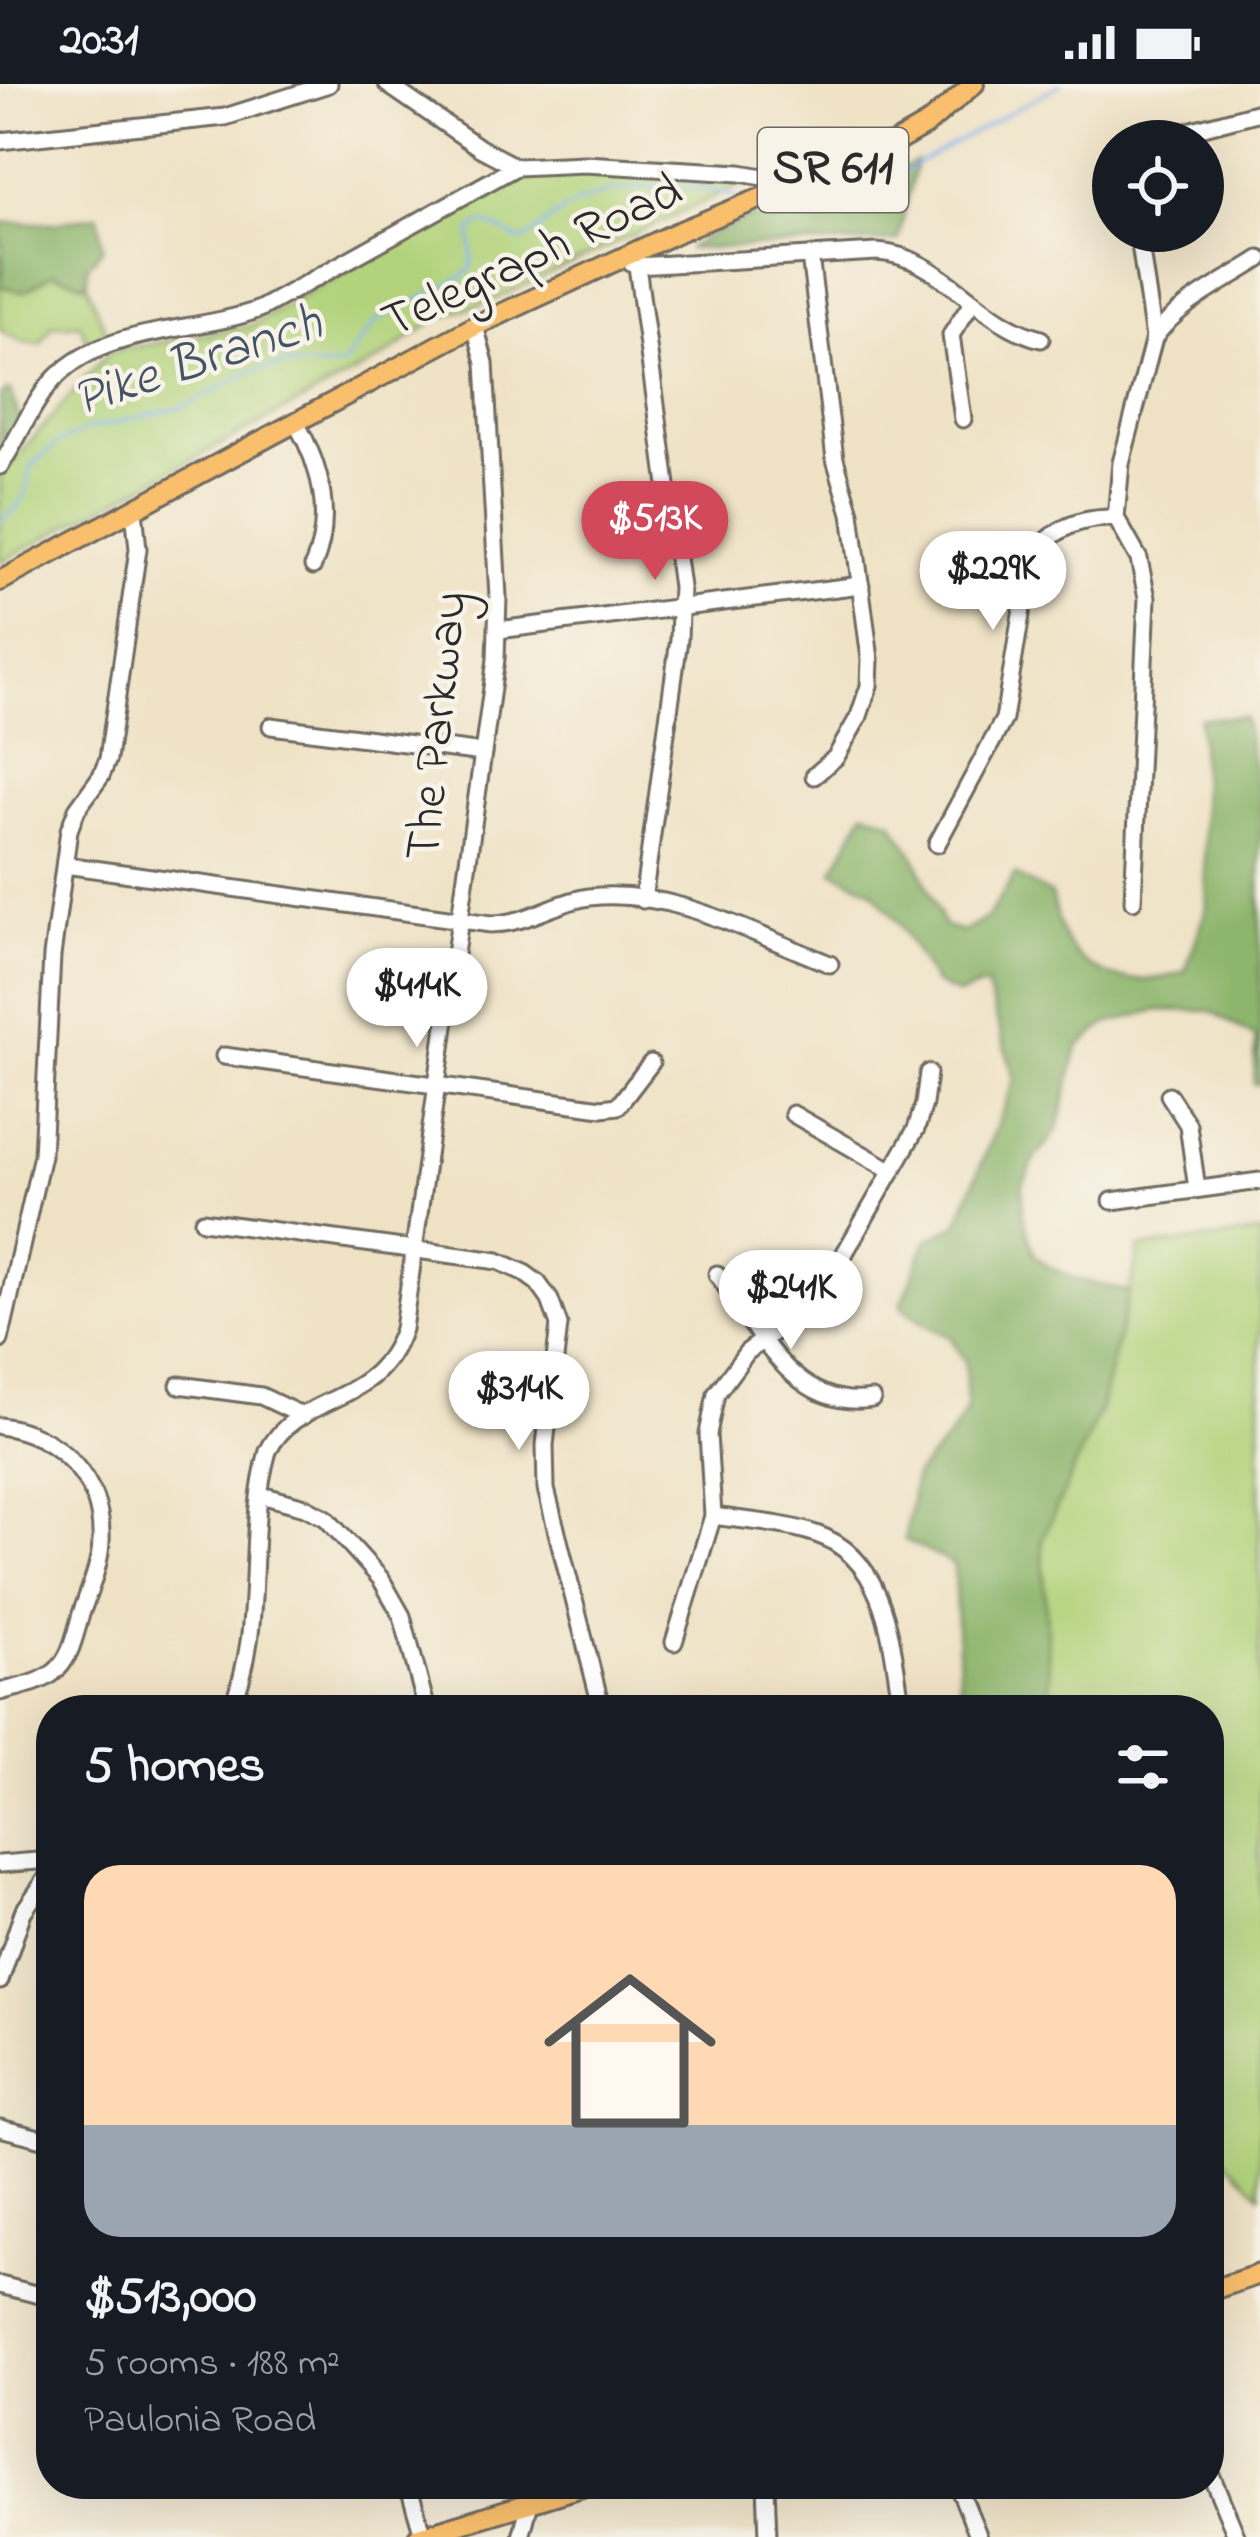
<!DOCTYPE html>
<html lang="en">
<head>
<meta charset="utf-8">
<style>
	:root { --surface:#171b24; --page:#242831; --text:#f1f3f6; --muted:#9ea1a6; --line:#363941; --accent:#d1495b }
	body { margin:0; font-family:"Indie Flower",sans-serif; background:var(--page); color:var(--text); height:100vh; display:flex; flex-direction:column; font-size:45px; white-space:nowrap }
	* { box-sizing:border-box; margin:0 }
	p { font-size:39px; color:var(--muted) }
	.icon { flex:none; width:66px; height:66px; fill:none; stroke:currentColor; stroke-width:2; stroke-linecap:round; stroke-linejoin:round }
	.map { position:relative; flex:1; overflow:hidden }
	.details { position:absolute; left:36px; top:1611px; width:1188px; height:804px; display:flex; flex-direction:column; background:var(--surface); border-radius:48px; box-shadow:0 12px 48px #0002 }
	.details>* { flex:none }
	.fabs { position:absolute; left:1092px; top:36px; display:grid; gap:24px }
	.fabs a { display:grid; place-items:center; width:132px; height:132px; border-radius:50%; background:var(--surface); box-shadow:0 12px 48px #0002; font-size:60px }
	.price { position:absolute; translate:-50% -102px; padding:0 27px; border-radius:42px; background:#fff; color:#222; font-size:39px; line-height:78px; filter:drop-shadow(0 3px 6px #0008) }
	.price::after { content:''; position:absolute; left:50%; top:72px; width:36px; height:27px; margin-left:-18px; background:inherit; clip-path:polygon(0 0,100% 0,50% 100%) }
	.price.active { background:var(--accent); color:#fff }
	ul { padding:0; list-style:none }
	li { display:grid; align-content:center; gap:24px; height:636px; padding:0 48px }
	li+li { border-top:3px solid var(--line) }
	li span { display:grid; place-items:center; height:372px; border-radius:36px; color:#555 }
	li>.icon { margin-inline-start:auto }
	span .icon { width:216px; height:216px; fill:#fffc; stroke-width:1 }
	li b { font-size:51px }
	h2 { display:flex; justify-content:space-between; align-items:center; height:144px; padding:0 48px; font-size:51px }
	.status { display:flex; justify-content:space-between; align-items:center; height:84px; padding:0 60px; background:var(--surface); direction:ltr }
	.status svg { height:33px; fill:currentColor }
	.map>svg:first-child { display:block }
</style>
</head>
<body>
<div class="status"><b>20:31</b><svg viewBox="0 0 49 12"><path d="M0 12V9h3v3zM5 12V6h3v6zM10 12V3h3v9zM15 12V0h3v12zM26 1h20v11H26zM47 4h2v5h-2z"/></svg></div>
<div class="map">
<svg width="1260" height="2453" viewBox="0 0 1260 2453">
	<rect width="100%" height="100%" fill="#f7f3e8"/>
	<filter id="ink" filterUnits="userSpaceOnUse"><feTurbulence type="fractalNoise" baseFrequency=".00833" numOctaves="2"/><feDisplacementMap in="SourceGraphic" scale="24" xChannelSelector="R" yChannelSelector="G"/><feConvolveMatrix kernelMatrix="1 2 1 2 8 2 1 2 1" color-interpolation-filters="sRGB"/></filter>
	<filter id="wash" filterUnits="userSpaceOnUse"><feTurbulence type="fractalNoise" baseFrequency=".004" numOctaves="4" result="noise"/><feDisplacementMap in="SourceGraphic" scale="48" xChannelSelector="R" yChannelSelector="G"/><feGaussianBlur stdDeviation="2.7" result="paint"/><feColorMatrix in="noise" values="0 0 0 0 0 0 0 0 0 0 0 0 0 0 0 0 0 1.4 0 .05"/><feComposite in="paint" operator="in"/></filter>
	<g filter="url(#wash)">
		<rect width="100%" height="100%" fill="#efe2c5"/>
		<g fill="#b2d37c" stroke="#6e7f54" stroke-width="3">
			<polygon points="578,85 758,93 489,218 438,234 381,275 0,478 0,392 109,268 250,242 501,100"/>
			<polygon points="0,170 4,183 0,198 23,208 54,189 87,201 108,252 88,258 80,240 52,242 41,260 21,258 0,246"/>
			<polygon points="1260,1149 1260,2110 1209,2058 1209,1626 1051,1626 1042,1456 1100,1326 1140,1164"/>
		</g>
		<g fill="#8db56c" stroke="#5c704c" stroke-width="3">
			<polygon points="916,78 898,157 687,165 719,146 834,102 883,94"/>
			<polygon points="98,131 103,164 87,183 87,201 54,189 23,208 0,202 4,183 0,139 53,139"/>
			<polygon points="4,307 11,307 20,336 0,374 0,312"/>
			<path d="M1244,633l16,81v286h-6l2,-46 -45,-27 -54,-1 -51,14 -28,23 -20,82 -22,28 -13,27v31l11,39 15,13 27,12 53,13 -29,118 -58,130 9,170h-90l-7,-145 -49,-25 10,-65 37,-41 15,-25 -2,-48 -15,-24 -26,-13 -23,-18 26,-66 30,-15 58,-146 -29,-94 -28,10 -24,-12 -36,-61 -26,-32 -39,-19 32,-60 28,11 23,37 28,67 19,6 24,-14 28,-43 36,20c4,14 7,33 15,46 27,43 76,45 119,31l22,-65 -8,-189z"/>
		</g>
		<g fill="none" stroke-linecap="round" stroke-linejoin="round">
			<g stroke="#82b2ed" stroke-width="3">
				<polyline points="763,124 787,134 833,127 1061,0"/>
				<path d="M0,437c23,-15 28,-27 30,-54l25,-22 30,-15 100,-24 68,-35 34,-6 47,3 10,-4 32,-43 88,-45 8,-9v-37l10,-7c17,2 24,13 40,18 15,-8 24,-18 37,-28 41,-30 131,-33 176,-16"/>
			</g>
		</g>
	</g>
	<g filter="url(#ink)">
		<g fill="none" stroke-linecap="round" stroke-linejoin="round">
			<g stroke="#706b61" stroke-width="21">
				<g id="minor">
					<polyline points="387,0 480,64 516,83"/>
					<polyline points="0,57 225,33 329,0"/>
					<polyline points="1151,57 1260,28"/>
					<polyline points="1138,147 1154,254"/>
					<polyline points="810,172 835,375 851,429 870,575 869,602 859,632 836,673 814,692"/>
					<path d="M631,178l6,4 240,-14c64,3 102,72 164,87"/>
					<polyline points="637,182 681,503 679,555 643,816"/>
					<polyline points="963,335 951,251 972,219"/>
					<path d="M296,339c25,43 38,95 17,143"/>
					<path d="M0,382c18,-26 29,-57 49,-81 50,-61 143,-50 211,-76l256,-142 69,-3 155,9 29,5 7,14"/>
					<polyline points="498,546 861,501"/>
					<polyline points="271,642 483,669"/>
					<path d="M937,760l67,-125 23,-141c12,-45 46,-61 89,-60"/>
					<path d="M65,781l426,59c37,0 63,-22 98,-27 82,-10 168,39 241,67"/>
					<path d="M1133,817l14,-303 -8,-39 -23,-41 5,-55 33,-125c24,-35 71,-56 106,-79"/>
					<polyline points="224,972 602,1024 618,1022 651,979"/>
					<polyline points="1169,1011 1188,1041 1197,1105"/>
					<polyline points="793,1030 892,1087"/>
					<polyline points="1112,1117 1260,1097"/>
					<polyline points="203,1137 498,1177 523,1188 538,1199 550,1216 559,1241 545,1361 546,1405 602,1626"/>
					<path d="M717,1190c40,53 76,138 155,125"/>
					<polyline points="0,1256 42,1071 52,872 69,746 77,725 101,692 108,675 138,465 134,426"/>
					<polyline points="179,1301 261,1312 303,1332"/>
					<path d="M0,1342c59,8 104,54 101,116 -1,24 -12,49 -20,72 -6,20 -10,46 -28,59 -14,11 -36,14 -53,19"/>
					<polyline points="261,1411 305,1423 326,1434 381,1495 402,1532 427,1626"/>
					<path d="M713,1432c33,5 71,7 103,18 72,24 76,112 86,176"/>
					<polyline points="674,1558 713,1432 708,1350 716,1310 747,1268 806,1224 828,1198 916,1045 924,1020 928,989"/>
					<path d="M230,1626c37,-81 14,-175 38,-259 30,-60 108,-41 135,-122l93,-670 2,-62 -13,-234 -10,-37"/>
					<polyline points="830,1626 900,1615"/>
					<polyline points="0,1780 51,1776"/>
					<polyline points="0,1897 23,1828 51,1788"/>
					<polyline points="0,2044 51,2057"/>
					<polyline points="0,2201 51,2214"/>
					<polyline points="1209,2386 1237,2453"/>
					<polyline points="408,2400 423,2451"/>
					<polyline points="766,2400 768,2453"/>
					<polyline points="957,2400 979,2453"/>
					<polyline points="521,2453 535,2400"/>
				</g>
			</g>
			<g stroke="#706b61" stroke-width="24">
				<g id="major">
					<polyline points="0,497 475,242 678,148 891,61 926,41 974,0"/>
					<polyline points="1209,2207 1260,2190"/>
					<polyline points="418,2453 592,2400"/>
				</g>
			</g>
			<use href="#minor" stroke="#fff" stroke-width="15"/>
			<use href="#major" stroke="#f9bf6d" stroke-width="18"/>
		</g>
	</g>
	<g text-anchor="middle" dominant-baseline="central" stroke-width="9" stroke-linejoin="round" paint-order="stroke">
		<rect fill="#f7f3e8" stroke="#686764" stroke-width="3" x="758" y="44" width="150" height="84" rx="9"/>
		<g font-size="48" font-weight="bold" fill="#2b2b2b">
			<text x="833" y="86">SR 611</text>
		</g>
		<g font-size="51" fill="#2b2b2b" stroke="#f7f3e8">
			<text transform="translate(533 174) rotate(-25)">Telegraph Road</text>
			<text transform="translate(439 642) rotate(-84)">The Parkway</text>
		</g>
		<g font-size="54" font-style="italic" fill="#455465" stroke="#f7f3e8">
			<text transform="translate(198 279) rotate(-18)">Pike Branch</text>
		</g>
	</g>
</svg>
<div class="fabs">
<a><svg class="icon" aria-label="locate" viewBox="0 0 24 24"><circle cx="12" cy="12" r="6"/><path d="M12 2v4M12 18v4M2 12h4M18 12h4"/></svg></a>
</div>
<b class="price active" style="left:655px;top:499px">$513K</b>
<b class="price" style="left:993px;top:549px">$229K</b>
<b class="price" style="left:417px;top:966px">$414K</b>
<b class="price" style="left:791px;top:1268px">$241K</b>
<b class="price" style="left:519px;top:1369px">$314K</b>
<section class="details">
<h2>5 homes<svg class="icon" aria-label="filters" viewBox="0 0 24 24"><path d="M4 7h16M4 17h16"/><circle cx="9" cy="7" r="2"/><circle cx="15" cy="17" r="2"/></svg></h2>
<ul>
<li><span style="background:linear-gradient(#ffd9b3 70%,#9aa5b1 0)"><svg class="icon" aria-label="home" viewBox="0 0 24 24"><path d="M3 11l9-7 9 7M6 9v11h12V9"/></svg></span><div><b>$513,000</b><p>5 rooms · 188 m²</p><p>Paulonia Road</p></div></li>
</ul>
</section>
</div>
</body>
</html>
